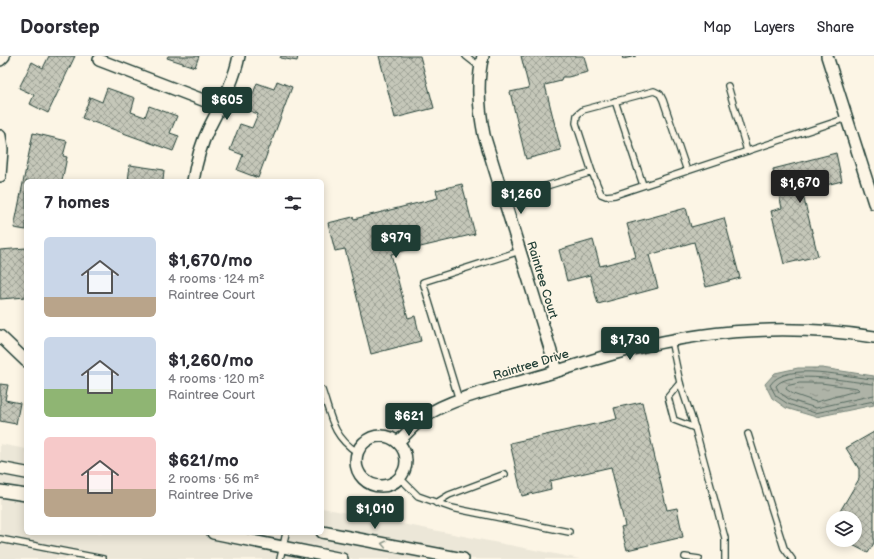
<!DOCTYPE html>
<html lang="en">
<head>
<meta charset="utf-8">
<style>
	:root { --surface:#fff; --page:#f2f2f3; --text:#2b2b33; --muted:#7c7c81; --line:#e1e1e2; --accent:#1f3d34 }
	body { margin:0; font-family:"Balsamiq Sans",sans-serif; background:var(--page); color:var(--text); height:100vh; display:flex; flex-direction:column; font-size:15px; white-space:nowrap }
	* { box-sizing:border-box; margin:0 }
	p { font-size:13px; color:var(--muted) }
	.icon { flex:none; width:22px; height:22px; fill:none; stroke:currentColor; stroke-width:2; stroke-linecap:round; stroke-linejoin:round }
	.map { position:relative; flex:1; overflow:hidden }
	.drawer { position:absolute; left:24px; top:123px; width:300px; height:356px; display:flex; flex-direction:column; background:var(--surface); border-radius:6px; box-shadow:0 2px 10px #0003 }
	.drawer>* { flex:none }
	.tools { position:absolute; left:826px; top:455px; display:grid; gap:8px }
	.tools a { display:grid; place-items:center; width:36px; height:36px; border-radius:50%; background:var(--surface); box-shadow:0 2px 10px #0003; font-size:20px }
	.price { position:absolute; translate:-50% -34px; padding:0 9px; border-radius:4px; background:var(--accent); color:#fff; font-size:13px; line-height:26px; filter:drop-shadow(0 1px 2px #0008) }
	.price::after { content:''; position:absolute; left:50%; top:24px; width:12px; height:9px; margin-left:-6px; background:inherit; clip-path:polygon(0 0,100% 0,50% 100%) }
	.price.selected { background:#222; color:#fff }
	ul { padding:0; list-style:none }
	li { display:flex; align-items:center; gap:12px; height:100px; padding:0 20px }
	li span { display:grid; place-items:center; flex:none; width:112px; height:80px; border-radius:6px; color:#555 }
	li>.icon { margin-inline-start:auto }
	span .icon { width:48px; height:48px; fill:#fffc; stroke-width:1 }
	li b { font-size:17px }
	h2 { display:flex; justify-content:space-between; align-items:center; height:48px; padding:0 20px; font-size:17px }
	header { display:flex; align-items:center; gap:24px; box-sizing:border-box; height:56px; padding:0 20px; background:var(--surface); border-bottom:1px solid var(--line) }
	header strong { font-size:19px }
	nav { display:flex; gap:22px; margin-inline-start:auto; font-size:14px }
	.map>svg:first-child { display:block }
</style>
</head>
<body>
<header>
<strong>Doorstep</strong>
<nav><a>Map</a><a>Layers</a><a>Share</a></nav>
</header>
<div class="map">
<svg width="874" height="503" viewBox="0 0 874 503">
	<defs>
		<pattern id="water-ripples" width="26" height="14" patternUnits="userSpaceOnUse"><rect width="26" height="14" fill="#aeb3a7"/><path d="M2 4q2-2 4 0t4 0M15 11q2-2 4 0t4 0" fill="none" stroke="#8d9389"/></pattern>
		<pattern id="building-cross-hatch" width="8" height="8" patternUnits="userSpaceOnUse"><rect width="8" height="8" fill="#c5c7b9"/><path d="M0 0l8 8M0 8l8-8" fill="none" stroke="#9fa397"/></pattern>
	</defs>
	<rect width="100%" height="100%" fill="#fcf5e5"/>
	<filter id="ink" filterUnits="userSpaceOnUse"><feTurbulence type="fractalNoise" baseFrequency=".025" numOctaves="2"/><feDisplacementMap in="SourceGraphic" scale="8" xChannelSelector="R" yChannelSelector="G"/><feConvolveMatrix kernelMatrix="1 2 1 2 8 2 1 2 1" color-interpolation-filters="sRGB"/></filter>
	<g filter="url(#ink)">
		<polygon fill="#ece7d8" points="0,388 26,393 26,477 322,477 322,452 580,503 0,503"/>
		<polygon fill="url(#water-ripples)" stroke="#758479" points="798,312 822,312 874,320 874,349 816,361 786,352 772,342 765,328 775,317"/>
		<g fill="none" stroke-linecap="round" stroke-linejoin="round">
			<g stroke="#586c62" stroke-width="1">
				<path d="M874,323c-25,-1 -88,-19 -104,6l6,11 12,8 27,9 59,-12"/>
				<polygon points="800,327 821,327 857,332 859,334 816,346 793,338 786,333 787,330"/>
				<path d="M874,328c-19,-1 -86,-16 -98,2l3,6 11,8 26,8 58,-13"/>
			</g>
		</g>
		<g fill="url(#building-cross-hatch)" stroke="#1f3d34">
			<polygon points="49,0 75,0 48,57 30,48 34,39 19,32 32,6 43,12"/>
			<polygon points="168,0 199,0 195,11 167,2"/>
			<polygon points="281,0 298,0 297,5 280,2"/>
			<polygon points="379,0 420,0 434,52 395,62"/>
			<polygon points="521,0 584,0 588,16 568,21 562,21 561,25 545,29 561,94 526,103 510,36 529,32"/>
			<polygon points="622,0 636,0 623,3"/>
			<polygon points="277,25 292,31 258,122 237,114 243,99 230,94 240,68 252,72 258,58 247,54 257,27 274,33"/>
			<polygon points="107,32 135,42 131,56 145,61 149,50 177,60 170,77 179,80 173,95 82,62 90,41 102,46"/>
			<polygon points="33,77 67,85 63,100 67,101 62,125 26,125 26,174 14,172"/>
			<polygon points="836,97 842,125 802,135 818,200 784,208 771,155 782,152 773,113"/>
			<polygon points="130,109 164,114 163,125 128,125"/>
			<polygon points="462,128 475,178 391,198 408,262 415,260 421,285 371,298 345,193 335,195 328,167 353,161 354,163 438,142 436,134"/>
			<polygon points="686,152 691,171 724,162 740,222 706,231 694,186 649,199 658,232 598,248 590,219 567,225 559,194 593,184 600,210 636,201 627,168"/>
			<polygon points="26,192 26,241 0,243 0,194"/>
			<polygon points="0,328 8,329 5,344 20,347 16,368 0,365"/>
			<polygon points="642,346 667,454 677,452 683,481 627,494 621,471 625,470 611,411 550,425 551,433 522,440 510,387 617,363 614,352"/>
			<polygon points="874,376 874,487 868,497 843,484 855,484 855,462 836,462 859,423 859,413 846,392"/>
			<polygon points="833,468 833,479 828,476"/>
		</g>
		<g fill="none" stroke-linecap="round" stroke-linejoin="round">
			<g stroke="#1f3d34" stroke-width="8">
				<g id="service">
					<polyline points="466,0 480,11"/>
					<polyline points="728,30 747,95"/>
					<polyline points="615,45 643,129"/>
					<polyline points="592,116 576,67 577,59 583,54 654,35 660,38 663,44 687,115"/>
					<polyline points="504,143 592,116 601,138 606,140 615,139 847,62"/>
					<polyline points="671,284 680,327 695,372 725,482 725,503"/>
					<polyline points="680,327 668,341 674,364 695,372"/>
					<path d="M322,334c9,26 10,46 35,62"/>
					<polyline points="459,344 423,226 520,195"/>
					<polyline points="748,378 784,492 792,503"/>
					<polyline points="400,422 418,440 452,452 569,476"/>
					<polyline points="436,447 449,439 505,418"/>
					<polyline points="0,483 103,503"/>
					<polyline points="685,501 699,503"/>
					<polyline points="280,503 286,477"/>
				</g>
			</g>
			<g stroke="#1f3d34" stroke-width="14">
				<g id="minor">
					<path d="M483,0c-7,26 -4,53 1,79l73,236"/>
					<polyline points="827,0 874,147"/>
					<polyline points="0,4 4,0"/>
					<polyline points="99,4 221,51"/>
					<polyline points="0,80 2,94 0,120"/>
					<path d="M193,125c3,-18 8,-37 16,-53 12,-24 25,-46 30,-72"/>
					<polyline points="0,280 26,305"/>
					<circle cx="381" cy="405" r="25"/>
					<path d="M398,386c8,-8 17,-18 26,-25 27,-20 87,-32 120,-42 28,-8 56,-18 84,-25 81,-21 163,-26 246,-13"/>
					<polyline points="0,412 26,417"/>
					<polyline points="0,435 26,439"/>
					<polyline points="322,476 463,503"/>
					<polyline points="213,477 342,503"/>
				</g>
			</g>
			<use href="#service" stroke="#fcf5e5" stroke-width="5.5"/>
			<use href="#minor" stroke="#fcf5e5" stroke-width="11"/>
		</g>
		<defs><path id="oneway-chevron" d="M-2-3.5L2.5 0L-2 3.5" fill="none" stroke-width="1.6" stroke-linecap="round" stroke-linejoin="round"/></defs>
		<use stroke="#8e998c" href="#oneway-chevron" transform="translate(384 488) rotate(-169)"/>
	</g>
	<g text-anchor="middle" dominant-baseline="central" stroke-width="3.5" stroke-linejoin="round" paint-order="stroke">
		<g font-size="12" fill="#1f3d34" stroke="#fcf5e5">
			<text transform="translate(542 224) rotate(73)">Raintree Court</text>
			<text transform="translate(531 309) rotate(-17)">Raintree Drive</text>
		</g>
	</g>
</svg>
<div class="tools">
<a><svg class="icon" aria-label="layers" viewBox="0 0 24 24"><path d="M12 4l9 5-9 5-9-5zM3 14l9 5 9-5"/></svg></a>
</div>
<b class="price" style="left:227px;top:65px">$605</b>
<b class="price selected" style="left:800px;top:148px">$1,670</b>
<b class="price" style="left:521px;top:159px">$1,260</b>
<b class="price" style="left:396px;top:203px">$979</b>
<b class="price" style="left:630px;top:305px">$1,730</b>
<b class="price" style="left:409px;top:381px">$621</b>
<b class="price" style="left:375px;top:474px">$1,010</b>
<section class="drawer">
<h2>7 homes<svg class="icon" aria-label="filters" viewBox="0 0 24 24"><path d="M4 7h16M4 17h16"/><circle cx="9" cy="7" r="2"/><circle cx="15" cy="17" r="2"/></svg></h2>
<ul>
<li><span style="background:linear-gradient(#c9d6e8 75%,#b9a48a 0)"><svg class="icon" aria-label="home" viewBox="0 0 24 24"><path d="M3 11l9-7 9 7M6 9v11h12V9"/></svg></span><div><b>$1,670/mo</b><p>4 rooms · 124 m²</p><p>Raintree Court</p></div></li>
<li><span style="background:linear-gradient(#c9d6e8 65%,#8fb573 0)"><svg class="icon" aria-label="home" viewBox="0 0 24 24"><path d="M3 11l9-7 9 7M6 9v11h12V9"/></svg></span><div><b>$1,260/mo</b><p>4 rooms · 120 m²</p><p>Raintree Court</p></div></li>
<li><span style="background:linear-gradient(#f6c9c9 65%,#b9a48a 0)"><svg class="icon" aria-label="home" viewBox="0 0 24 24"><path d="M3 11l9-7 9 7M6 9v11h12V9"/></svg></span><div><b>$621/mo</b><p>2 rooms · 56 m²</p><p>Raintree Drive</p></div></li>
</ul>
</section>
</div>
</body>
</html>
